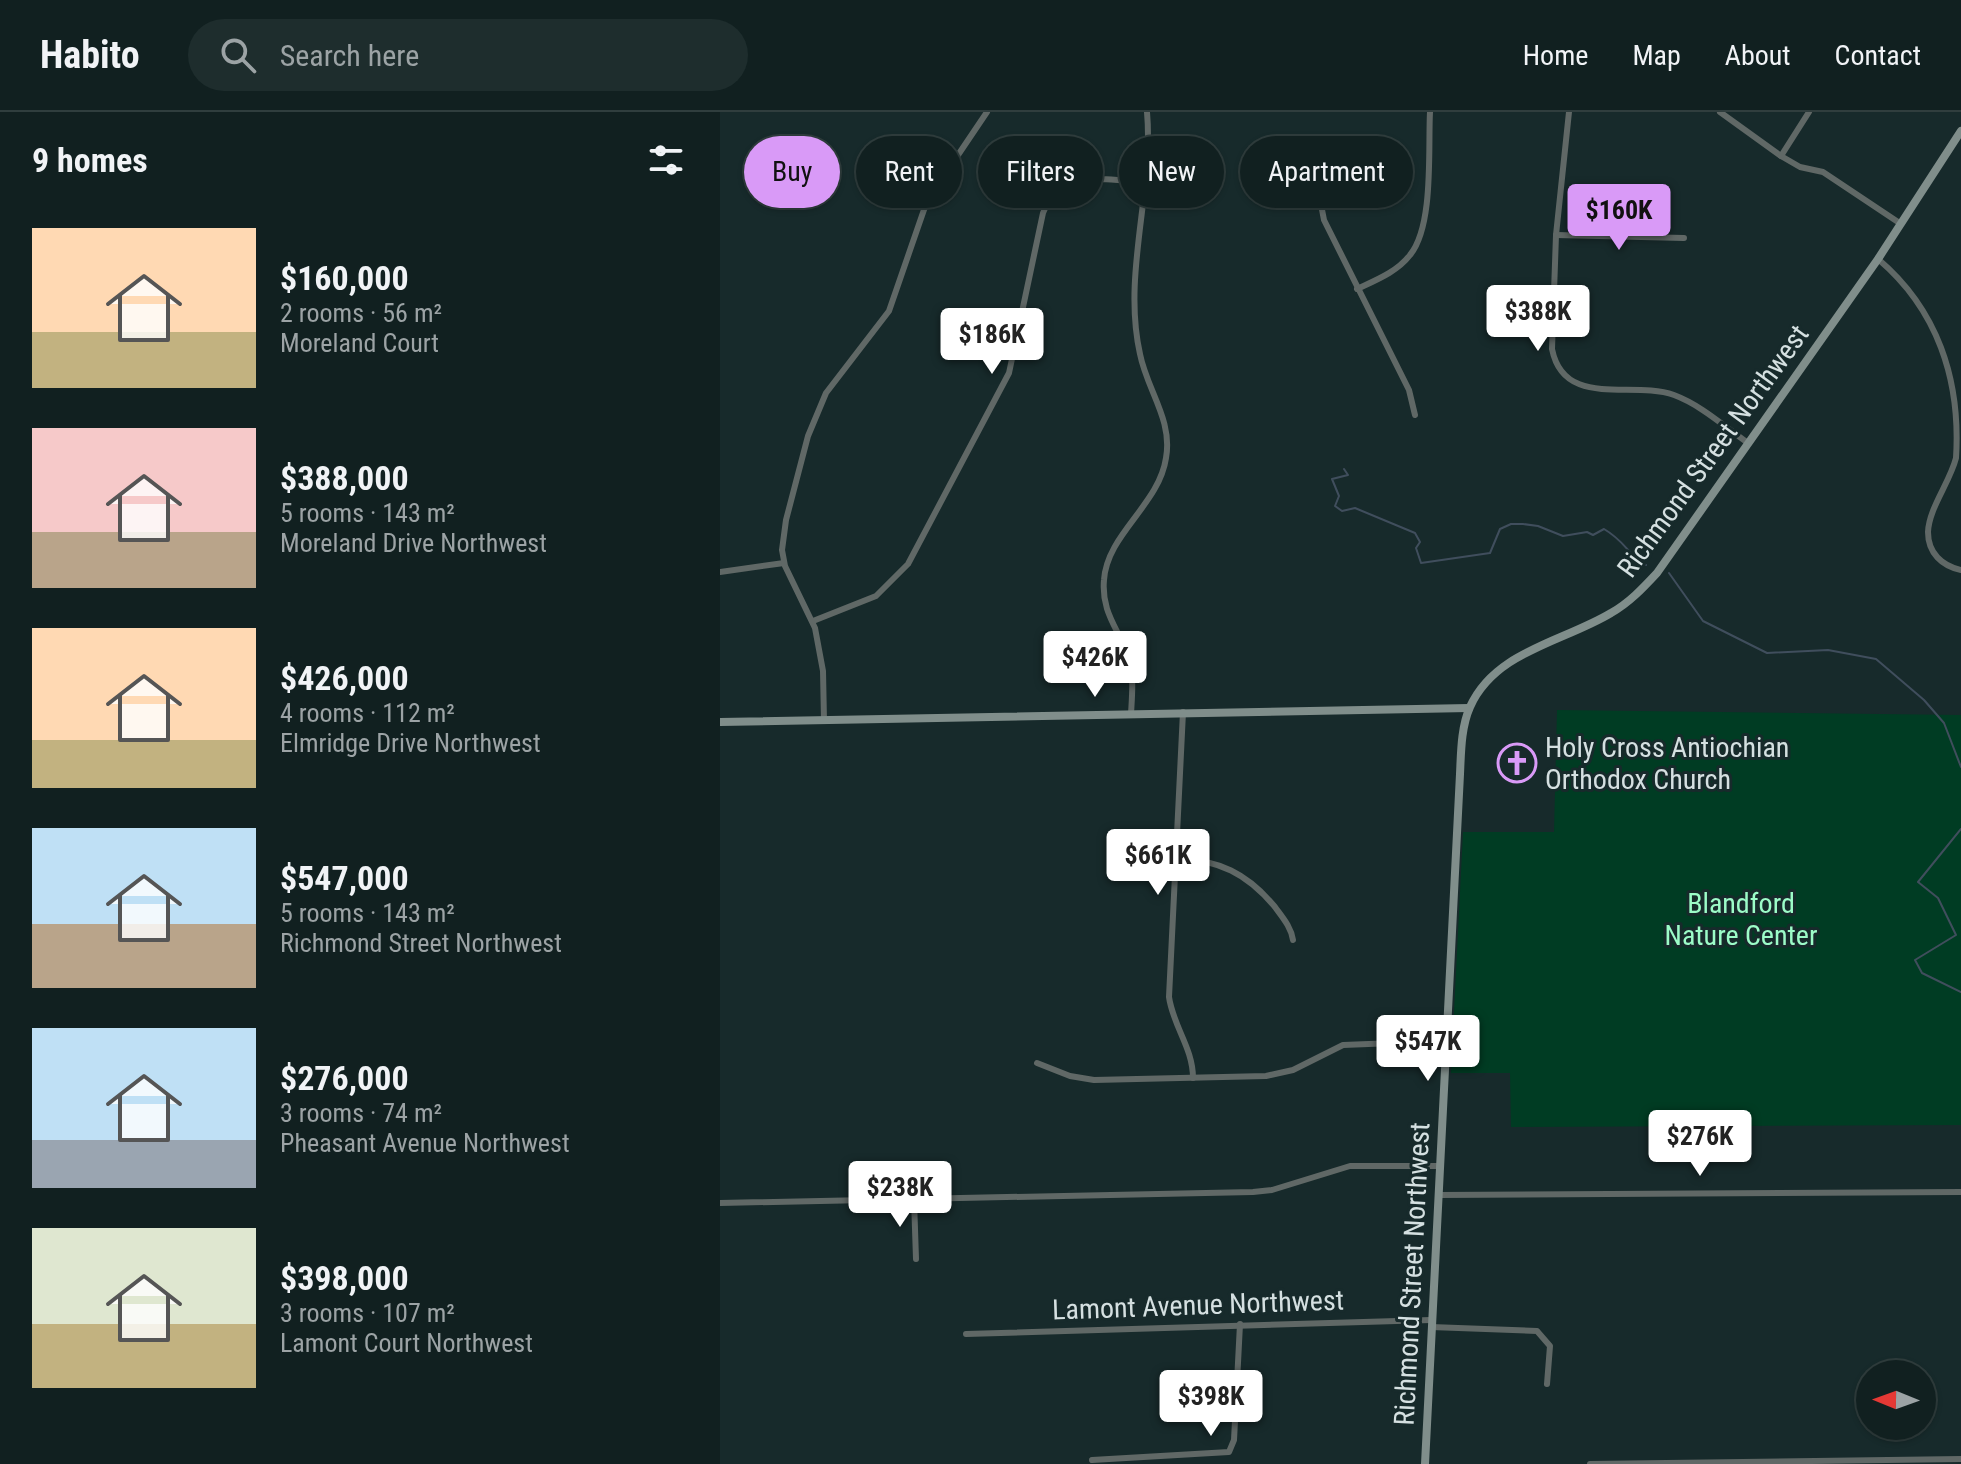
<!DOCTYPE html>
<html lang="en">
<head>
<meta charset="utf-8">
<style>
	:root { --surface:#112020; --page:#1e2d2d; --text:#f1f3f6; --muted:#9ca3a5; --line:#303e3e; --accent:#d99af7 }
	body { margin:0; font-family:"Roboto Condensed",sans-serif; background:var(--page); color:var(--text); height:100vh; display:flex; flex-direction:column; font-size:30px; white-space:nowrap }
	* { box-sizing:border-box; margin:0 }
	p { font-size:26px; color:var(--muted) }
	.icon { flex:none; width:44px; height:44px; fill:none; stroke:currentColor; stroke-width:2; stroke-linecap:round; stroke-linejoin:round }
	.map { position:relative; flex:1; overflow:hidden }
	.side { display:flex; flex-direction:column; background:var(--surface); width:720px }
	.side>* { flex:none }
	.top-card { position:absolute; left:24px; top:24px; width:760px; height:72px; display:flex; gap:16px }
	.needle { width:52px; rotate:271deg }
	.buttons { position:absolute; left:1136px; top:1248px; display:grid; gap:16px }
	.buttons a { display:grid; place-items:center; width:80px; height:80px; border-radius:50%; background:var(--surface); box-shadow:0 2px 6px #0004,0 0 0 2px var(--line); font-size:40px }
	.price { position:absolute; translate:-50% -68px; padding:0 18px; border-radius:8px; background:#fff; color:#222; font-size:26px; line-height:52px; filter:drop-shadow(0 2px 4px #0008) }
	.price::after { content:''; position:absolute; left:50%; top:48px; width:24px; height:18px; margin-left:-12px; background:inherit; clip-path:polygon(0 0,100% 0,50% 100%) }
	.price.current { background:var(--accent); color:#111 }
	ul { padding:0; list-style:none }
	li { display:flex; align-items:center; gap:24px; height:200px; padding:0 32px }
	li span { display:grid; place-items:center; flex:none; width:224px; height:160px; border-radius:0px; color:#555 }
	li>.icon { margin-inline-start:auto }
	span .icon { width:96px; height:96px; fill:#fffc; stroke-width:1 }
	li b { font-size:34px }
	h2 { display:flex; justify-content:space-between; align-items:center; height:96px; padding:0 32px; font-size:34px }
	.tag { padding:0 28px; border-radius:36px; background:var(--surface); box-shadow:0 2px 6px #0004,0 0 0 2px var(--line); font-size:28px; line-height:72px }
	.tag.current { background:var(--accent); color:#111 }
	header { display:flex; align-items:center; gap:48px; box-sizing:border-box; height:112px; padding:0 40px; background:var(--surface); border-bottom:2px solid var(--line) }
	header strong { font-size:38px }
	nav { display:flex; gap:44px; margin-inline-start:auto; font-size:28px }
	.search { width:560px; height:72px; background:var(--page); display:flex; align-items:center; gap:20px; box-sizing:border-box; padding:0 28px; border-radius:44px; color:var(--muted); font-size:30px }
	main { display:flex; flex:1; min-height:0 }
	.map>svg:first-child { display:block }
</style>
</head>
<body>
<header>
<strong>Habito</strong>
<div class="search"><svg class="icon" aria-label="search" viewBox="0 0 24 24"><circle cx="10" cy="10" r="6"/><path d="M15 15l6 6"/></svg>Search here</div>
<nav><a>Home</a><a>Map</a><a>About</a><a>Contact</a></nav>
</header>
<main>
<section class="side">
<h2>9 homes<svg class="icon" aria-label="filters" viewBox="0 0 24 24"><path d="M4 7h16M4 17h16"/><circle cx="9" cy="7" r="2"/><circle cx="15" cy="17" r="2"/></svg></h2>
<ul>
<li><span style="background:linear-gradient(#ffd9b3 65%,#c2b280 0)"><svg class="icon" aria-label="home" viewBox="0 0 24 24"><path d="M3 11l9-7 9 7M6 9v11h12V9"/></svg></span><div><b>$160,000</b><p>2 rooms · 56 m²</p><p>Moreland Court</p></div></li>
<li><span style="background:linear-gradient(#f6c9c9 65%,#b9a48a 0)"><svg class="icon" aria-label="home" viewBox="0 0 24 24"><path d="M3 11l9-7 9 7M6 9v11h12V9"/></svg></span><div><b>$388,000</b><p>5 rooms · 143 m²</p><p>Moreland Drive Northwest</p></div></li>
<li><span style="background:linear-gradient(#ffd9b3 70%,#c2b280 0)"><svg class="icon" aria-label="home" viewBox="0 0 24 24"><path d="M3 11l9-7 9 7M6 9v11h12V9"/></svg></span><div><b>$426,000</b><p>4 rooms · 112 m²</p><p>Elmridge Drive Northwest</p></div></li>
<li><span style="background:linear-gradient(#bfe0f5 60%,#b9a48a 0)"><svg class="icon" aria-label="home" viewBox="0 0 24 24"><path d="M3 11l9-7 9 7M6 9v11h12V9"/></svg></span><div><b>$547,000</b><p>5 rooms · 143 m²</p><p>Richmond Street Northwest</p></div></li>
<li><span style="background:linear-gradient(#bfe0f5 70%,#9aa5b1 0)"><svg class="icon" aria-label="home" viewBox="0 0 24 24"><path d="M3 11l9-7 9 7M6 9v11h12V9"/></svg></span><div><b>$276,000</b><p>3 rooms · 74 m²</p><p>Pheasant Avenue Northwest</p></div></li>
<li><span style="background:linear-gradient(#dfe7d0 60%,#c2b280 0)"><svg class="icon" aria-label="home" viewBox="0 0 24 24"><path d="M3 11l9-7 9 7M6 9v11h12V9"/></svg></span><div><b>$398,000</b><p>3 rooms · 107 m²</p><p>Lamont Court Northwest</p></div></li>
</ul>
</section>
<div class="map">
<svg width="1241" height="1352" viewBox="0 0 1241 1352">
	<rect width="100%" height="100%" fill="#172a2b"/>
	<polygon fill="#003c23" points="837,598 1241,603 1241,1013 791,1015 790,961 731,961 743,720 834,720"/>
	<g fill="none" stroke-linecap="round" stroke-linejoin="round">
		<g stroke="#404e5d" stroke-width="2">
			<path d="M624,357l4,6 -16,4 7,17 -4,10 7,5 13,-3 60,25 5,9 -4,6 5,15 69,-10 10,-24 11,-5h12l15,2 25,10 24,-4 6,3 11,-6c22,13 22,24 42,36"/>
			<polyline points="949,461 983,509 1047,541 1108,538 1156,547 1204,588 1224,611 1241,655"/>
			<polyline points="1241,717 1198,770 1218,786 1236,823 1195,848 1202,861 1241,880"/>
		</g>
		<g stroke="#606866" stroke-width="6">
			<path d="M849,0l-13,123 -4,114c12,60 79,31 122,46 27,10 51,32 74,48"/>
			<polyline points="1000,0 1061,44 1080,55 1103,60 1181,112"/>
			<polyline points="1061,44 1089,0"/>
			<polyline points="606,54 599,82 604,108 689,278 695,303"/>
			<polyline points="836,123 964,126"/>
			<path d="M1158,147c59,50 83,120 78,199 -6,24 -27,50 -28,74 0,21 14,34 33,38"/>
			<path d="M637,177c19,-9 40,-17 53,-34 24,-29 18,-106 20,-143"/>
			<polyline points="0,460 64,451"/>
			<path d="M93,509l63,-25 32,-32 101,-191 34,-160c17,-44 63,-34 100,-30"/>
			<path d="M463,600l-14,285c4,29 24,51 24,81"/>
			<path d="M411,602c1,-18 3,-37 -2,-55 -9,-29 -28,-45 -25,-79 3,-46 55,-75 62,-122 7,-38 -19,-68 -26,-104 -18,-80 14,-162 7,-242"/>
			<polyline points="104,609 103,559 95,516 65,454 62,438 66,408 88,324 106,281 169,199 207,89 267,0"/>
			<path d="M455,746c44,2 72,15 100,49 8,11 16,20 18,33"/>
			<polyline points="317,951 350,964 374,968 546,964 573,958 623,933 726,929"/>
			<polyline points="719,1083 1241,1080"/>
			<polyline points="194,1087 196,1147"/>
			<polyline points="0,1091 533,1080 552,1078 630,1054 720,1054"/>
			<polyline points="711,1215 817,1219 830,1234 827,1272"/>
			<polyline points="246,1222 711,1208"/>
			<polyline points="372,1348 509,1340 514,1328 520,1212"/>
			<polyline points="870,1352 1241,1347"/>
		</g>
		<g stroke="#808e8b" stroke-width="8">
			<polyline points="0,610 749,596"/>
			<path d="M705,1352l35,-690c1,-21 1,-47 10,-67 25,-56 93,-65 141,-94 18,-10 32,-25 46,-40l221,-314 83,-128"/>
		</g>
	</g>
	<defs>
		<g id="church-ring" transform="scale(2)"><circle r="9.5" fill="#172a2b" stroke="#d99af7" stroke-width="1.5"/><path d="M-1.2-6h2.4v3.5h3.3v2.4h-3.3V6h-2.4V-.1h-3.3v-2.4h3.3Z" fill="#d99af7"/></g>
	</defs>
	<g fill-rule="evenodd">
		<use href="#church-ring" x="797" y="651"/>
	</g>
	<g text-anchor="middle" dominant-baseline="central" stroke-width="6" stroke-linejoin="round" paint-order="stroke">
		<g font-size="28" fill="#d5e0e1" stroke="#172a2b">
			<text transform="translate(993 339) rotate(-54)">Richmond Street Northwest</text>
			<text transform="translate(692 1162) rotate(-87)">Richmond Street Northwest</text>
			<text transform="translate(478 1193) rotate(-2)">Lamont Avenue Northwest</text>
		</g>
		<g font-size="28" fill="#d5e0e1" stroke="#172a2b" text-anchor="start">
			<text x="825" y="635">Holy Cross Antiochian<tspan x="825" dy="32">Orthodox Church</tspan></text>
		</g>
		<g font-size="28" fill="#9cfcc8" stroke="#172a2b">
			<text x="1021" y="791">Blandford<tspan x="1021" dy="32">Nature Center</tspan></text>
		</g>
	</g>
</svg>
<div class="buttons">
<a><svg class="needle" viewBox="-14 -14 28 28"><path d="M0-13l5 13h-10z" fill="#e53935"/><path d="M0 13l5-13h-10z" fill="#9ca3a5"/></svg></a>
</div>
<b class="price current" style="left:899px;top:140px">$160K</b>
<b class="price" style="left:818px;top:241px">$388K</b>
<b class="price" style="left:272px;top:264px">$186K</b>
<b class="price" style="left:375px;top:587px">$426K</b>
<b class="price" style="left:438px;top:785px">$661K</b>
<b class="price" style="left:708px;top:971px">$547K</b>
<b class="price" style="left:980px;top:1066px">$276K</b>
<b class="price" style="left:180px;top:1117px">$238K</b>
<b class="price" style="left:491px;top:1326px">$398K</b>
<div class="top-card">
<a class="tag current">Buy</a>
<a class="tag">Rent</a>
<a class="tag">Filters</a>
<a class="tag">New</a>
<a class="tag">Apartment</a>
</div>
</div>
</main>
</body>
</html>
